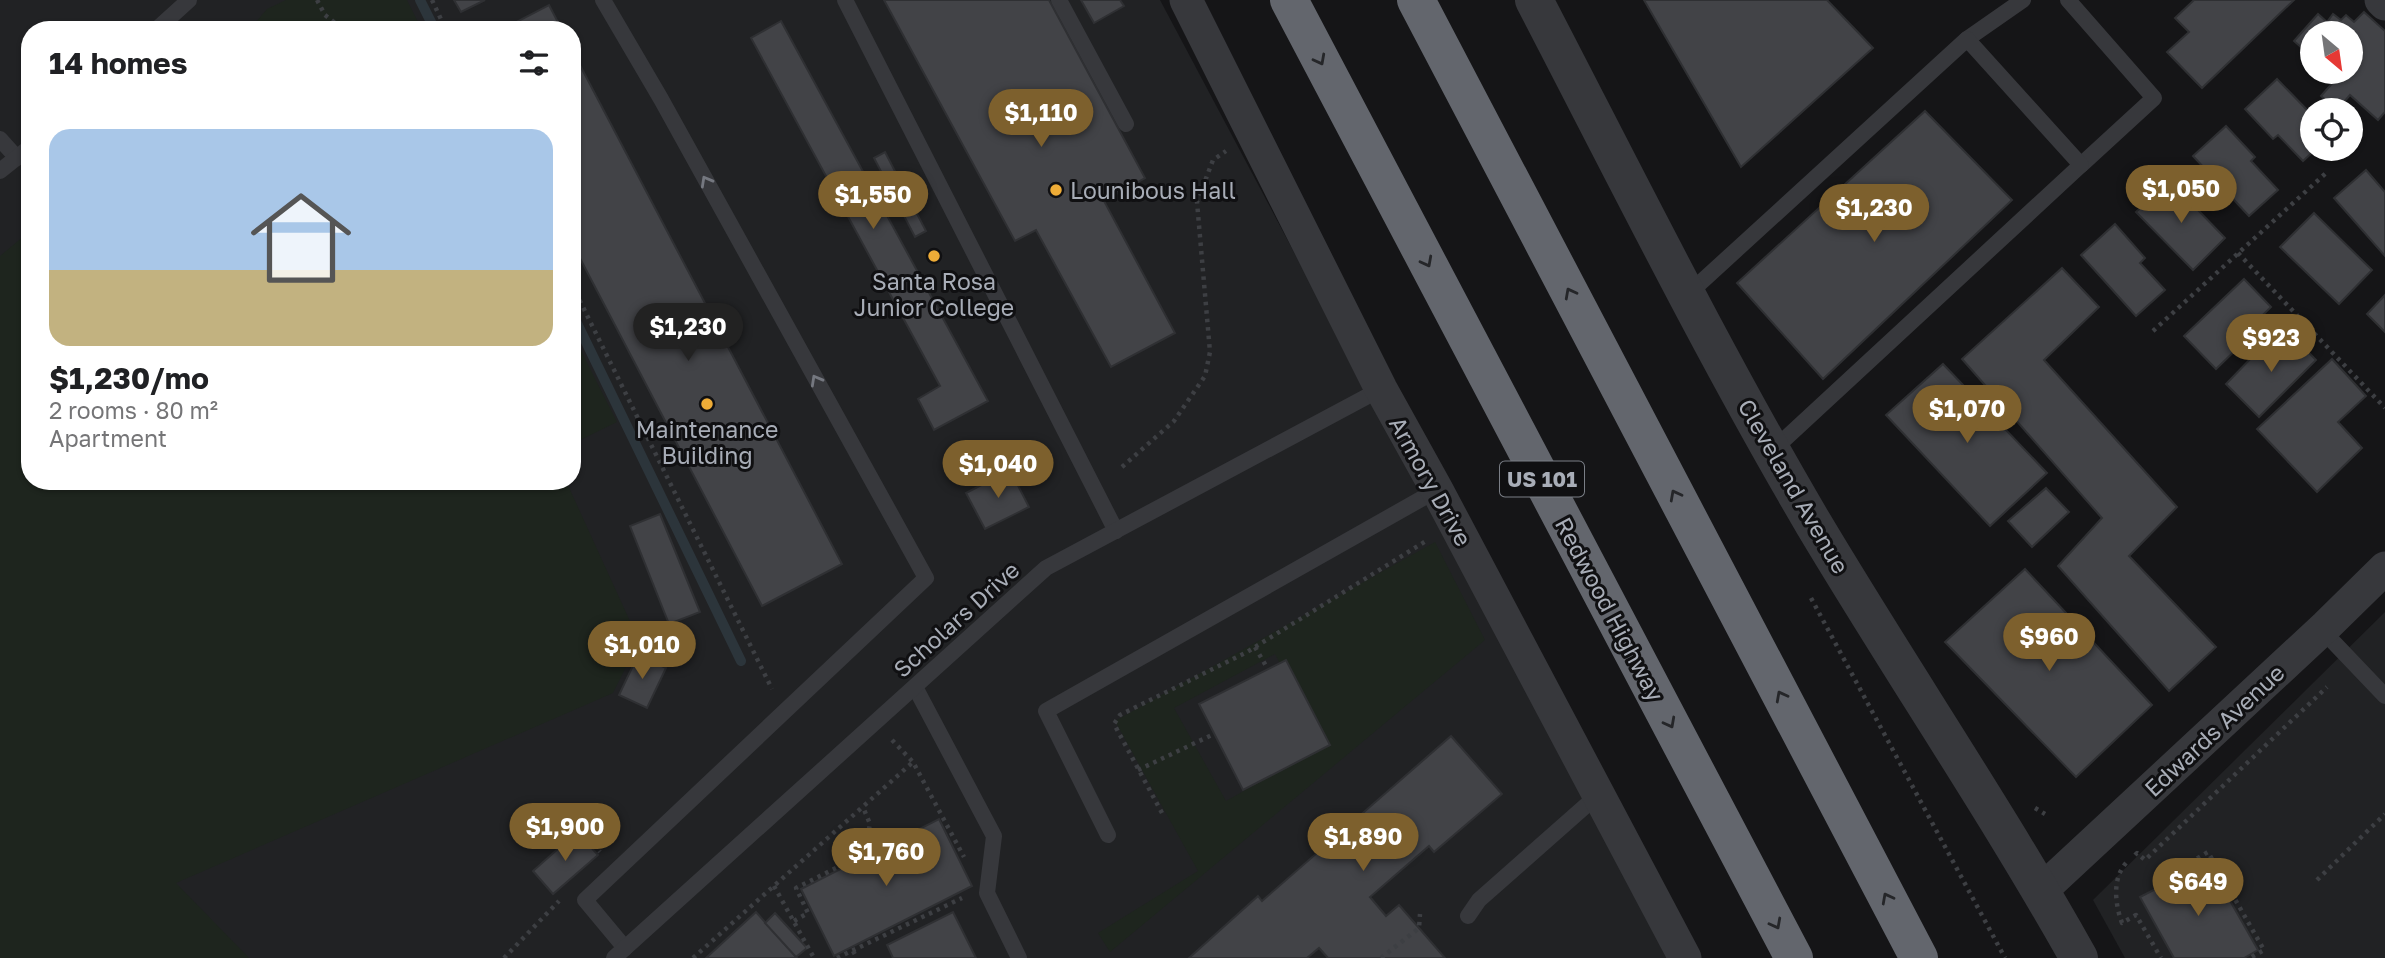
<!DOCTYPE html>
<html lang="en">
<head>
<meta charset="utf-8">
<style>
	:root { --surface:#fff; --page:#f6f6f6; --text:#202124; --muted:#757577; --line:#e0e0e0; --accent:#7d602d }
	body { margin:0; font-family:"Golos Text",sans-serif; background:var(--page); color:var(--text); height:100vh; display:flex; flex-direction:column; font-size:26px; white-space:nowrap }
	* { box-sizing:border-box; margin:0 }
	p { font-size:23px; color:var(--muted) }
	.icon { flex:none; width:38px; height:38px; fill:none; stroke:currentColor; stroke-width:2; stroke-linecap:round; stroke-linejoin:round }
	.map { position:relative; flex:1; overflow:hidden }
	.panel { position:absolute; left:21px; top:21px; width:560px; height:469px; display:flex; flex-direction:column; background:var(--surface); border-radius:28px; box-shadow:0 2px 5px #0004 }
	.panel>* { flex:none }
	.needle { width:46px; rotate:151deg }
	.controls { position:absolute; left:2300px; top:21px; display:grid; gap:14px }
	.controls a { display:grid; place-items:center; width:63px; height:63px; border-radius:50%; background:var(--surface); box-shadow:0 2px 5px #0004; font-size:35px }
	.price { position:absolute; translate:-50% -60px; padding:0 16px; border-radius:24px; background:var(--accent); color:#fff; font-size:23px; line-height:46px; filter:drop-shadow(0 2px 4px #0008) }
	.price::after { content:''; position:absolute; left:50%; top:42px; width:21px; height:16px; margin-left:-10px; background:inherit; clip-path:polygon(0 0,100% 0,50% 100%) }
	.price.on { background:#222; color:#fff }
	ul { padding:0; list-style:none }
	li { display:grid; align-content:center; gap:14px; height:371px; padding:0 28px }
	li+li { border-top:2px solid var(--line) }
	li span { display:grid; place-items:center; height:217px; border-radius:21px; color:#555 }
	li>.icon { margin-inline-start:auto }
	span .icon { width:126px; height:126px; fill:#fffc; stroke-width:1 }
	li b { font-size:30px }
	h2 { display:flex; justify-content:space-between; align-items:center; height:84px; padding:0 28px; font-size:30px }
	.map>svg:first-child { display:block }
</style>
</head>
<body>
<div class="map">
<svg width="2385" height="958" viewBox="0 0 2385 958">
	<rect width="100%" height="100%" fill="#151517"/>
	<g fill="#212224" fill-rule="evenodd">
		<path d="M0,0h1160l509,958h-1669zM30,30h542v451h-542z"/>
		<polygon points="2385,612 2385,958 2125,958 2093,900"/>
	</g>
	<g fill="#1e251e" fill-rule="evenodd">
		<polygon points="286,0 407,0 422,30 249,30 267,9"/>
		<polygon points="30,231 30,481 566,481 639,641 613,693 176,883 249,958 0,958 0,256"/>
		<polygon points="572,333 617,422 572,444"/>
		<path d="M1435,542l50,98 -375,312 -12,-19 100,-62 -83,-150zM1275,654l49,92 -98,55 -52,-93z"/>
	</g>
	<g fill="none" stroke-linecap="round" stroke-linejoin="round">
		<g stroke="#2c353b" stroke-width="10">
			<polyline points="420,0 435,30"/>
			<polyline points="572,313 741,661"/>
		</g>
	</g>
	<g fill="#424347" stroke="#2f3033" stroke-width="2">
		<polygon points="454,0 485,0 461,12"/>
		<polygon points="884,0 1049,0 1145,178 1104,201 1175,333 1111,367 1036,230 1015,241"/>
		<polygon points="1081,0 1120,0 1124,6 1094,23"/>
		<polygon points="1644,0 1827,0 1873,48 1741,167"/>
		<polygon points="2194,0 2294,0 2202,88 2167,52 2189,32 2175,18"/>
		<polygon points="549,5 562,30 501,30"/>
		<polygon points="2364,12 2385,31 2385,112 2378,120 2350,95 2337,110 2321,96 2336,79 2328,72 2350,72 2350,33 2312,33 2312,57 2294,41 2318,14 2327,22 2333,14 2341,20 2346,15 2354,22"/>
		<polygon points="781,21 988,401 934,430 918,399 940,386 751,38"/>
		<polygon points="572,50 842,564 762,606 572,243"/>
		<polygon points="2277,79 2312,115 2312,149 2316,149 2303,161 2278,135 2273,139 2245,109"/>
		<polygon points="1925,111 2012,200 1823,379 1737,283"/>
		<polygon points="2226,126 2255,157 2251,161 2278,190 2249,216 2193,156"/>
		<polygon points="885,152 926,231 915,237 874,158"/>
		<polygon points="2366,170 2385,192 2385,256 2334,198"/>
		<polygon points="2169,180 2225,238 2193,270 2136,212"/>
		<polygon points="2314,213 2372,270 2339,304 2280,247"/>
		<polygon points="2115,224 2145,258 2140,263 2165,290 2136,316 2081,255"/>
		<polygon points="2062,268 2099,307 2044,360 2177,507 2129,556 2216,647 2169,691 2058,566 2102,518 1962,359"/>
		<polygon points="2244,279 2271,307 2241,336 2245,341 2216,369 2184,336"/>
		<polygon points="2385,295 2385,332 2367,314"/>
		<polygon points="2288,331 2316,360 2259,417 2226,384 2258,351 2263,356"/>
		<polygon points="2332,359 2366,396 2338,422 2362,448 2317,492 2257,429"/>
		<polygon points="1943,364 2047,473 1990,526 1886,415"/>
		<polygon points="1010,470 1029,507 985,529 966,493"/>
		<polygon points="2046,488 2069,512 2032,547 2008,521"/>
		<polygon points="660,514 700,612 669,624 630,526"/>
		<polygon points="2025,569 2152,705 2076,777 1945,642"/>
		<polygon points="638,655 666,668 647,708 619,695"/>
		<polygon points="1286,660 1330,745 1243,790 1199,704"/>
		<polygon points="1451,736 1502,794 1434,852 1429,846 1370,897 1386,916 1399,905 1445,958 1328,958 1319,948 1307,958 1189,958 1258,896 1262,901"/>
		<polygon points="939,819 972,886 834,956 801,889"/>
		<polygon points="577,832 598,855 553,894 533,871"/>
		<polygon points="2208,862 2258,950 2244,958 2174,958 2140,897"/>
		<polygon points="756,912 797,958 706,958"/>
		<polygon points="953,912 976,958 893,958 887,945"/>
		<polygon points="775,913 807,948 796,957 765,923"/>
	</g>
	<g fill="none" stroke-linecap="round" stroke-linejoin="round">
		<g stroke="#3d3f43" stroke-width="4.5" stroke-dasharray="3.5 5" stroke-linecap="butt">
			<polyline points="317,0 325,15 344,30"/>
			<polyline points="432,0 446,30"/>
			<polyline points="2238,253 2385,408"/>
			<polyline points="572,285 772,689"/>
			<polyline points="2153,331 2326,173"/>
			<polyline points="1122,467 1174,421 1205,376 1210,352 1197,202 1213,160 1226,151"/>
			<polyline points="1811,598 2005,958"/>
			<polyline points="1255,647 1266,666"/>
			<polyline points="892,740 913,762 964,857"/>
			<polyline points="1138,770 1214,734"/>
			<polyline points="2035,808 2045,814"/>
			<polyline points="1162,813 1114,724 1120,715 1247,652 1426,541"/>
			<polyline points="583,831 600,852"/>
			<polyline points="2135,855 2137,853 2145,860 2327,687"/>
			<path d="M2126,863c-14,16 -11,41 -4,60l14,-8 25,43"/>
			<polyline points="2317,880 2385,814"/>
			<polyline points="774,886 814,958"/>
			<polyline points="2161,886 2158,881 2208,852 2264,950 2250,958"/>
			<polyline points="794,921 808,913 796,888 864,854 870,824 863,807"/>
			<polyline points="853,951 857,958"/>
			<polyline points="504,958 559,901"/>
			<polyline points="693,958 913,762"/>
			<polyline points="837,958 962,898"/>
			<polyline points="1381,958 1419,928 1420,914"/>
		</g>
		<g stroke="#37383c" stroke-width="16">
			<polyline points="603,0 661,99 926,578 585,900 625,948"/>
			<polyline points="845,0 1116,531"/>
			<polyline points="1059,0 1126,124"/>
			<polyline points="2068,0 2154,98 2081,165"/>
			<polyline points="156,30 189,0"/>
			<polyline points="1967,39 2023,0"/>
			<polyline points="0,139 17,158"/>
			<polyline points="0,171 30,147"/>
			<polyline points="1687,295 1967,39 2081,165 1772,451"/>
			<polyline points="2322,630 2385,696"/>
			<polyline points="915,687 994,836 987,893 1019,958"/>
			<polyline points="1108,835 1046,711 1437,490"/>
			<polyline points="1468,916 1479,900 1599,794"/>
			<polyline points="614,958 1046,568 1381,389"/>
		</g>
		<g stroke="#37383c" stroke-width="33">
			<polyline points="1186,0 1381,389 1437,490 1685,958"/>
			<polyline points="2381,0 2385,4"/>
			<polyline points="2041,891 2326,626 2385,568"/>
		</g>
		<path stroke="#37383c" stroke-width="38" d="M1534,0c91,175 179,353 279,523 87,146 183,287 266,435"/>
		<g stroke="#63666d" stroke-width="38">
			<polyline points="1289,0 1794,958"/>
			<polyline points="1416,0 1919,958"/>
		</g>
	</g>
	<defs><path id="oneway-chevron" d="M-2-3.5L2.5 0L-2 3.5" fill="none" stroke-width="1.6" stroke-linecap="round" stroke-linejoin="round" transform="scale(1.75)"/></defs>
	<g stroke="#252629">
		<use href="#oneway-chevron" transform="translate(1320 60) rotate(62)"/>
		<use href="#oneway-chevron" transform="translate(1427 262) rotate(62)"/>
		<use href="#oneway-chevron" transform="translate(1570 293) rotate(-118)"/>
		<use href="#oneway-chevron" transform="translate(1675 495) rotate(-118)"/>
		<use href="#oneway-chevron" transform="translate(1781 696) rotate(-118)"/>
		<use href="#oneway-chevron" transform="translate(1670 723) rotate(62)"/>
		<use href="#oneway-chevron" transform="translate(1887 898) rotate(-118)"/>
		<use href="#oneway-chevron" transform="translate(1776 924) rotate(62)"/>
	</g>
	<g stroke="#757880">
		<use href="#oneway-chevron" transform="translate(706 181) rotate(-119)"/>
		<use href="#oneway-chevron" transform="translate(816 380) rotate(-119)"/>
	</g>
	<g fill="#eeac37" stroke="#101012" stroke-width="2.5">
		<circle cx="1056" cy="190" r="7"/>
		<circle cx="934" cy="256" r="7"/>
		<circle cx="707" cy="404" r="7"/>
	</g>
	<g text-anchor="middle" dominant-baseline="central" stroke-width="6" stroke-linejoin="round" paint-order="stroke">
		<rect fill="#101012" stroke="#7a7e86" stroke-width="2" x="1500" y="461.5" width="84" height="35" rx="5"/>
		<g font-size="21" font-weight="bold" fill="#a8adb7">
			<text x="1542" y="479">US 101</text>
		</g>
		<g font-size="23" fill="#a8adb7" stroke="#101012">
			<text x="1070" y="190" text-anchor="start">Lounibous Hall</text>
			<text x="934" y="281">Santa Rosa<tspan x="934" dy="26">Junior College</tspan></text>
			<text x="707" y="429">Maintenance<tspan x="707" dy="26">Building</tspan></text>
		</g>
		<g font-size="23" fill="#a8adb7" stroke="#101012">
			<text transform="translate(1431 481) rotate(61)">Armory Drive</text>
			<text transform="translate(1794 486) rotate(60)">Cleveland Avenue</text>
			<text transform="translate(1610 609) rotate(62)">Redwood Highway</text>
			<text transform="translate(956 619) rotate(-42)">Scholars Drive</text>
			<text transform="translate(2214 730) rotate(-43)">Edwards Avenue</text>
		</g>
	</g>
</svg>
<div class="controls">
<a><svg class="needle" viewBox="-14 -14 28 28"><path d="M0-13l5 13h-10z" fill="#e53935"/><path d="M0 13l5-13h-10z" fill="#757577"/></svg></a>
<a><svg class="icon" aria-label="locate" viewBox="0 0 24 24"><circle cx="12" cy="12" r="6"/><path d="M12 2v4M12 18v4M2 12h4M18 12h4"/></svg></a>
</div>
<b class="price" style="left:1041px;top:149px">$1,110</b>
<b class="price" style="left:2181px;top:225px">$1,050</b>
<b class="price" style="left:873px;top:231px">$1,550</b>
<b class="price" style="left:1874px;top:244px">$1,230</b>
<b class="price on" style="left:688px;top:363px">$1,230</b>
<b class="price" style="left:2271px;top:374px">$923</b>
<b class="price" style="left:1967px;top:445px">$1,070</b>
<b class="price" style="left:998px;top:500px">$1,040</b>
<b class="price" style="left:2049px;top:673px">$960</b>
<b class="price" style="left:642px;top:681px">$1,010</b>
<b class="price" style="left:565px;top:863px">$1,900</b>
<b class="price" style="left:1363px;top:873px">$1,890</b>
<b class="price" style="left:886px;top:888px">$1,760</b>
<b class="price" style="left:2198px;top:918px">$649</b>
<section class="panel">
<h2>14 homes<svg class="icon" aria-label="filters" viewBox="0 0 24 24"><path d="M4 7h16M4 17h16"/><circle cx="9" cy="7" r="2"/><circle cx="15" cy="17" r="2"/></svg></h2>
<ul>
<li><span style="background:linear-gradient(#a9c7e8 65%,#c2b280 0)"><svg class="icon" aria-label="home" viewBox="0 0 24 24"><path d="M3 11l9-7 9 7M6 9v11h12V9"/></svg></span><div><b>$1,230/mo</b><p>2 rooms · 80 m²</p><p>Apartment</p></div></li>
</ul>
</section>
</div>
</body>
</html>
